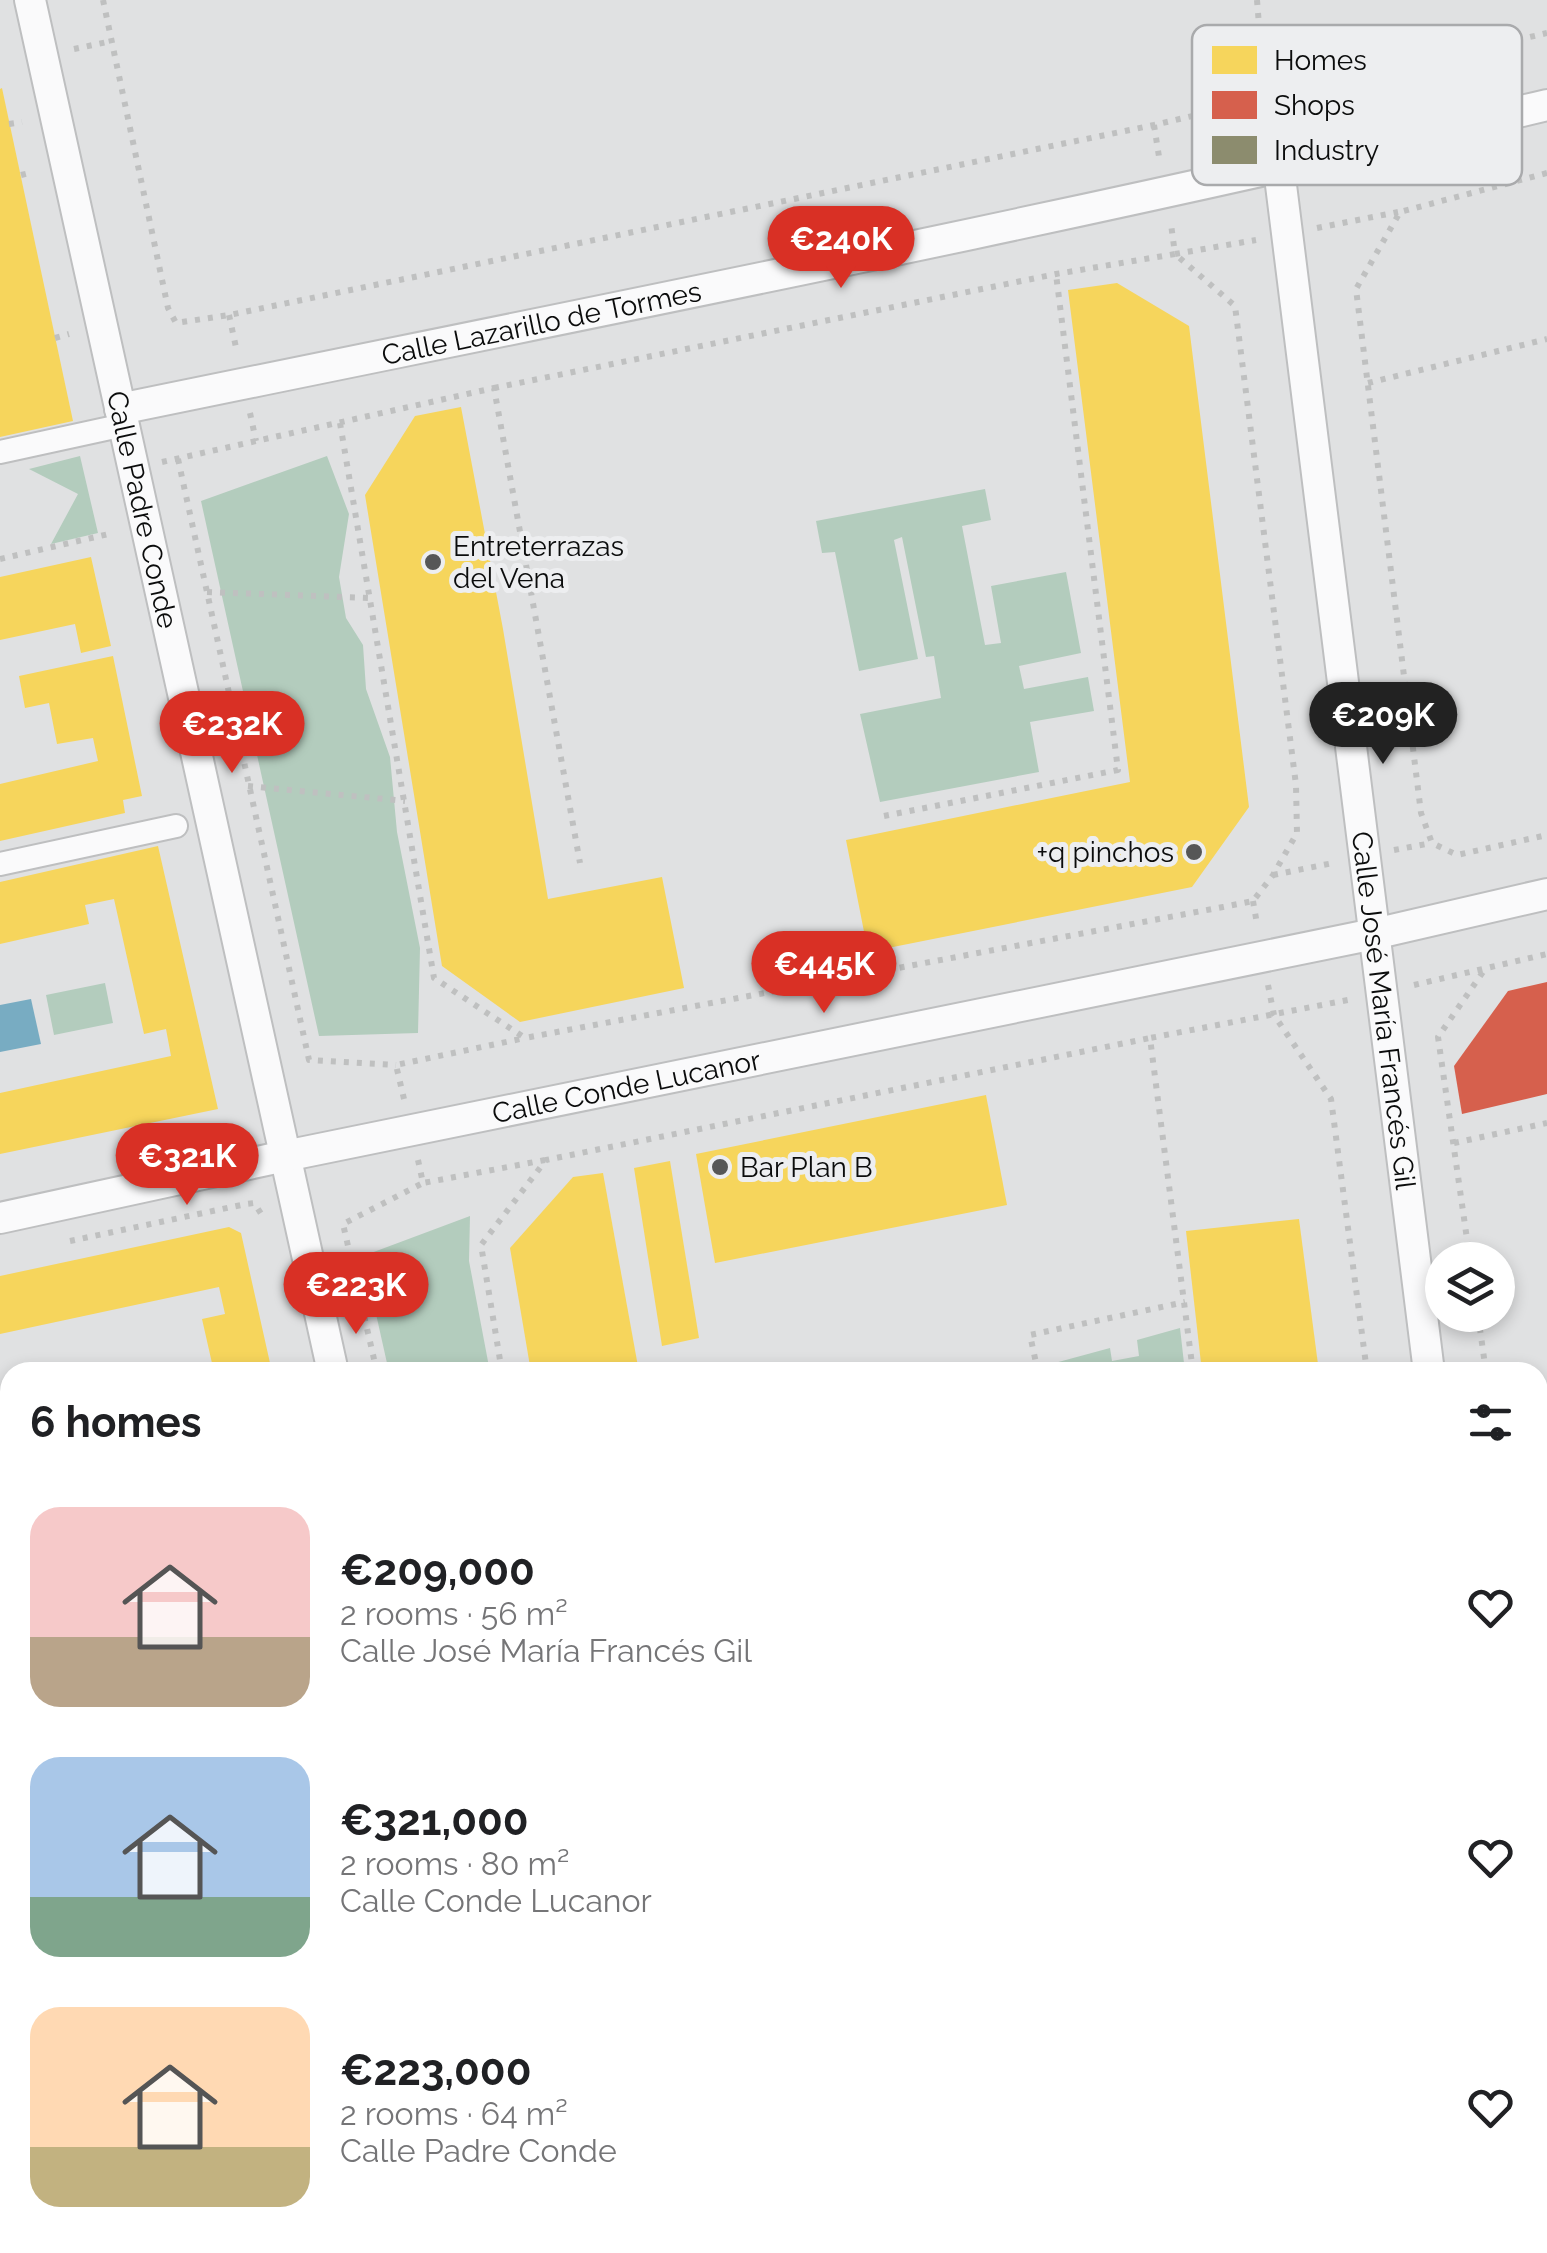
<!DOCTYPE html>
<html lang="en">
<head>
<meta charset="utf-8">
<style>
	:root { --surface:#fff; --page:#f6f6f6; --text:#202124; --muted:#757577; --accent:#d93025 }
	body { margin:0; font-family:Raleway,sans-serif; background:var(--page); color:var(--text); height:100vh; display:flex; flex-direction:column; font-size:38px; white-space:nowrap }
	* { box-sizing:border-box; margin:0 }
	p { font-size:32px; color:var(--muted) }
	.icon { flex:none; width:55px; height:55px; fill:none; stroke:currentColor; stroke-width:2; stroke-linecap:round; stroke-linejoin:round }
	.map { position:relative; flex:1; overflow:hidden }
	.panel { position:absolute; left:0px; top:1362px; width:1548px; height:892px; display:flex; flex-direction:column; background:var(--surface); border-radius:30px 30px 0 0; box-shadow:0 5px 15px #0003 }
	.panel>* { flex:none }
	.tools { position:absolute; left:1425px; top:1242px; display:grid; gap:20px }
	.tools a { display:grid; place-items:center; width:90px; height:90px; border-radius:50%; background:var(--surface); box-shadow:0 5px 15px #0003; font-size:50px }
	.price { position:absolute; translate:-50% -85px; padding:0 22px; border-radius:35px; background:var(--accent); color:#fff; font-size:32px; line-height:65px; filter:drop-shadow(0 2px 5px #0008) }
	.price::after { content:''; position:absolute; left:50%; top:60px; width:30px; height:22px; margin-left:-15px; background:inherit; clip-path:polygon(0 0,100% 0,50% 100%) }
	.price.on { background:#222; color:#fff }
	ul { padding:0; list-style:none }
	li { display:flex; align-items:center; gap:30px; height:250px; padding:0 30px }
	li span { display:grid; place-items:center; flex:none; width:280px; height:200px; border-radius:30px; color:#555 }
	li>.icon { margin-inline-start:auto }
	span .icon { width:120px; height:120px; fill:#fffc; stroke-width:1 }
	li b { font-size:42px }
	h2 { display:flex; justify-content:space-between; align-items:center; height:120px; padding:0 30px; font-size:42px }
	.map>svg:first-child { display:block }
</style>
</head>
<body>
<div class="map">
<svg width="1547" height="2253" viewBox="0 0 1547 2253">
	<rect width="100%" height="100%" fill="#e0e1e2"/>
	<g fill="#b3ccbd">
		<polygon points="80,456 98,533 51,544 78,494 29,469"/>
		<polygon points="327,456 349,514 339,577 346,618 363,645 366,689 390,757 397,832 420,948 418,1033 319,1036 201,501"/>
		<polygon points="985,489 991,520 962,526 985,645 1001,643 991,586 1066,572 1081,653 1019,666 1024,689 1088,677 1094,711 1030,722 1039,772 880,802 860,714 941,698 934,656 926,657 902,537 894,540 918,659 859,671 835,552 822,553 816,521"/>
		<polygon points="105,983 113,1023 54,1035 46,995"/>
		<polygon points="470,1216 469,1261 490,1372 389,1372 363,1256"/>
		<polygon points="1180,1328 1185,1372 1053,1372 1051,1364 1110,1348 1112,1361 1139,1356 1137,1340"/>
	</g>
	<polygon fill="#78acc2" points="31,999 41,1044 0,1052 0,1005"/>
	<g fill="#f6d55c">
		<polygon points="2,88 73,421 0,437 0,89"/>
		<polygon points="1117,283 1189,326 1249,807 1192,887 868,952 846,840 1130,782 1068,290"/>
		<polygon points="461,407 503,629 548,899 662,877 684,988 520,1022 442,966 365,495 415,416"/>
		<polygon points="91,557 111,646 81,653 75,624 0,640 0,577"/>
		<polygon points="113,656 142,796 123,800 125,813 0,841 0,784 98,761 93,738 57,744 49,703 25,708 19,676"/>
		<polygon points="158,846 218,1109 0,1154 0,1093 171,1056 166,1029 144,1034 114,899 85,905 89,924 0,944 0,882"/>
		<polygon points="986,1095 1007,1205 715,1263 696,1154"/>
		<polygon points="670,1161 699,1338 662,1346 634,1168"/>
		<polygon points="603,1173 639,1372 531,1372 510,1248 573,1177"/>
		<polygon points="1299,1219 1319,1372 1202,1372 1186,1231"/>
		<polygon points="229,1227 241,1233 272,1372 214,1372 202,1319 225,1314 219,1287 0,1334 0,1276"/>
		<polygon points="0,1449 10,1488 10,1617 0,1619"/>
		<polygon points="10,1651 10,1767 8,1767 0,1729 0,1653"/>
		<polygon points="10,2107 10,2171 0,2173 0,2109"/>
		<polygon points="113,2245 169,2245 171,2253 115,2253"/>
		<polygon points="653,2245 767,2245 768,2253 654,2253"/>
	</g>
	<polygon fill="#d6604d" points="1547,982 1547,1094 1462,1114 1454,1066 1508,991"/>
	<polygon fill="#8c8c6e" points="10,2211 10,2241 0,2243 0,2213"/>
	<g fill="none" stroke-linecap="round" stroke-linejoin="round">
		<g stroke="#bebfc0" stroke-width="26">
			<g id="pedestrian">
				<polyline points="0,452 124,425"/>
				<polyline points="0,864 176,826"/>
				<polyline points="0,1636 10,1634"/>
				<polyline points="0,1881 10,1927"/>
				<polyline points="79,2245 81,2253"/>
			</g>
		</g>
		<g stroke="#bebfc0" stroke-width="34">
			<g id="minor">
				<path id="s1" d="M30,0l303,1372"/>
				<path id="s2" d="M1279,169l150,1203"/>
				<path id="s3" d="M120,409c477,-98 954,-191 1427,-304"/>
				<path id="s4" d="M0,1218l285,-62 1089,-222 173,-40"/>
				<polyline points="1538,1685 1547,1682"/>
				<polyline points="0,2046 10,2044"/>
				<polyline points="526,2245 527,2253"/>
				<polyline points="1537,2245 1538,2253"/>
			</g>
		</g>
		<g stroke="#bfc0c0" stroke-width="6" stroke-dasharray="5 8" stroke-linecap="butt">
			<polyline points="103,0 168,308 176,323 229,315 1154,125 1547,33"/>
			<polyline points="1257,0 1265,99"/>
			<polyline points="74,49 112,41"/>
			<polyline points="9,124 22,122"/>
			<polyline points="1154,125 1160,163"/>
			<polyline points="1547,173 1400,212 1356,289 1421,813 1432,843 1457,855 1547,835"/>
			<polyline points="21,175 33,172"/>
			<polyline points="1317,228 1398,212"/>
			<polyline points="1175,254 1256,240"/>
			<polyline points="229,315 237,352"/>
			<polyline points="55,338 69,334"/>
			<polyline points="1368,383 1547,339"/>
			<polyline points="494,388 1056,274 1175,254 1171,224"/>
			<polyline points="250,413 256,441"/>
			<polyline points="340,423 434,978 525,1038 1223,907 1253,901 1273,875 1297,833 1296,785 1235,306 1175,254"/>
			<polyline points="178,459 309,1060 396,1065"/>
			<polyline points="162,462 494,388 580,863"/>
			<polyline points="0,559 113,533"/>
			<polyline points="207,592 371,598"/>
			<polyline points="248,786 405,801"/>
			<polyline points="884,816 1118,770 1056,274"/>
			<polyline points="1394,850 1432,843"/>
			<polyline points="1273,875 1333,863"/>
			<polyline points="1253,901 1257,924"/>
			<polyline points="1268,985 1274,1015 1331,1099 1367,1372"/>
			<polyline points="1414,985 1547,954"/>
			<polyline points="404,1099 396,1065 525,1038"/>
			<polyline points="1454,1143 1547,1123"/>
			<polyline points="418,1160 423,1183 545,1160"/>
			<polyline points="70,1241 246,1204 254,1203 262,1215"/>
			<polyline points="1470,1260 1438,1037 1485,969"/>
			<polyline points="1478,1315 1486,1372"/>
			<polyline points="377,1372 343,1224 423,1183"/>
			<polyline points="502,1372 481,1245 546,1160 1150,1038"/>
			<polyline points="1038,1372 1030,1335 1185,1302"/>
			<polyline points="1193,1372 1150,1038 1353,999"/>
			<polyline points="1538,1597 1547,1602"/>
			<polyline points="1538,1753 1547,1748"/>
			<polyline points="1538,1800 1547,1770"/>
			<polyline points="1538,1895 1541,1917 1547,1915"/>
			<polyline points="1541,1917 1547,1968"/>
			<polyline points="0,2086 10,2084"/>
			<polyline points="486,2245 488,2253"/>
			<polyline points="570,2245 572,2253"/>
			<polyline points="646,2245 647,2253"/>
			<polyline points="781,2245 783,2253"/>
			<polyline points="941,2245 943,2253"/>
			<polyline points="1476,2245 1477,2253"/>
		</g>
		<use href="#pedestrian" stroke="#fafafb" stroke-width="22"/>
		<use href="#minor" stroke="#fafafb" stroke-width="30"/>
	</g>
	<g fill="#565757" stroke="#edeef0" stroke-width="4">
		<circle cx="433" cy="562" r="10"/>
		<circle cx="1194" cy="852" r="10"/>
		<circle cx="720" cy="1167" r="10"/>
	</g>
	<g text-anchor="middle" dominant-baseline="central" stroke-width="10" stroke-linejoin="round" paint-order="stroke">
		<g font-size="28" fill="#0b0c0c" stroke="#edeef0">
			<text stroke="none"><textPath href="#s3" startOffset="430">Calle Lazarillo de Tormes</textPath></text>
			<text stroke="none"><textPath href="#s1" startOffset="522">Calle Padre Conde</textPath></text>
			<text stroke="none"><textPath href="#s2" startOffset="848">Calle José María Francés Gil</textPath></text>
			<text stroke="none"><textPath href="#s4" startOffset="640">Calle Conde Lucanor</textPath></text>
		</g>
		<g font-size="28" fill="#0b0c0c" stroke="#edeef0" text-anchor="start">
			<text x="453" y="546">Entreterrazas<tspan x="453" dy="32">del Vena</tspan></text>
			<text x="1174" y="852" text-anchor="end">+q pinchos</text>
			<text x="740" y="1167">Bar Plan B</text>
		</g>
	</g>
	<rect x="1192" y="25" width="330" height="160" rx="15" fill="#edeef0" stroke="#a9aaac" stroke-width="2.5"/>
	<rect x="1212" y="46" width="45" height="28" fill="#f6d55c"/>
	<rect x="1212" y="91" width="45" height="28" fill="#d6604d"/>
	<rect x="1212" y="136" width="45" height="28" fill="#8c8c6e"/>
	<g font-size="28" fill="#0b0c0c">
		<text x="1274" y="70">Homes</text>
		<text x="1274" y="115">Shops</text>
		<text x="1274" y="160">Industry</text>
	</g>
</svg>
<div class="tools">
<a><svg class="icon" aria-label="layers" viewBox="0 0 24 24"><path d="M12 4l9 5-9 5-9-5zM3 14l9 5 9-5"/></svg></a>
</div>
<b class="price" style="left:841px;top:291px">€240K</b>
<b class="price on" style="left:1383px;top:767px">€209K</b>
<b class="price" style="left:232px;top:776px">€232K</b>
<b class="price" style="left:824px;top:1016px">€445K</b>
<b class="price" style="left:187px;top:1208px">€321K</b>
<b class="price" style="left:356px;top:1337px">€223K</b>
<section class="panel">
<h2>6 homes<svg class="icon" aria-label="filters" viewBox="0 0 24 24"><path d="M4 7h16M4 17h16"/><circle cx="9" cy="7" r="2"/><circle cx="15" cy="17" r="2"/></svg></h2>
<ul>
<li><span style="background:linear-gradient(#f6c9c9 65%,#b9a48a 0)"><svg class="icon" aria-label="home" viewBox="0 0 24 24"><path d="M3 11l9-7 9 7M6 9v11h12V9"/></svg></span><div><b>€209,000</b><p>2 rooms · 56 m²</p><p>Calle José María Francés Gil</p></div><svg class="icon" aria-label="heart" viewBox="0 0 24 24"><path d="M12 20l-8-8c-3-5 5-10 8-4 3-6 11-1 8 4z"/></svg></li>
<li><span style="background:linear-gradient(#a9c7e8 70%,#7fa58c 0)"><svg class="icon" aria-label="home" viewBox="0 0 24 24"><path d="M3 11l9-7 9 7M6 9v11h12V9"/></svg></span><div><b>€321,000</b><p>2 rooms · 80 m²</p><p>Calle Conde Lucanor</p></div><svg class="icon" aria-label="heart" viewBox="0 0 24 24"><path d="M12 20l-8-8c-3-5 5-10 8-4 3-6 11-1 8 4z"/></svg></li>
<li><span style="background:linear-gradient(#ffd9b3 70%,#c2b280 0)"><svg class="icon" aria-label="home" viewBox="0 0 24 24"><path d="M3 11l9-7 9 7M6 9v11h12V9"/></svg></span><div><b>€223,000</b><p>2 rooms · 64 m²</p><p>Calle Padre Conde</p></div><svg class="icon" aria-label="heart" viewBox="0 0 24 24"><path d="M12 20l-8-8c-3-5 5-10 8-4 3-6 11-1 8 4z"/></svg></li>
</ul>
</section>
</div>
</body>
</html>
